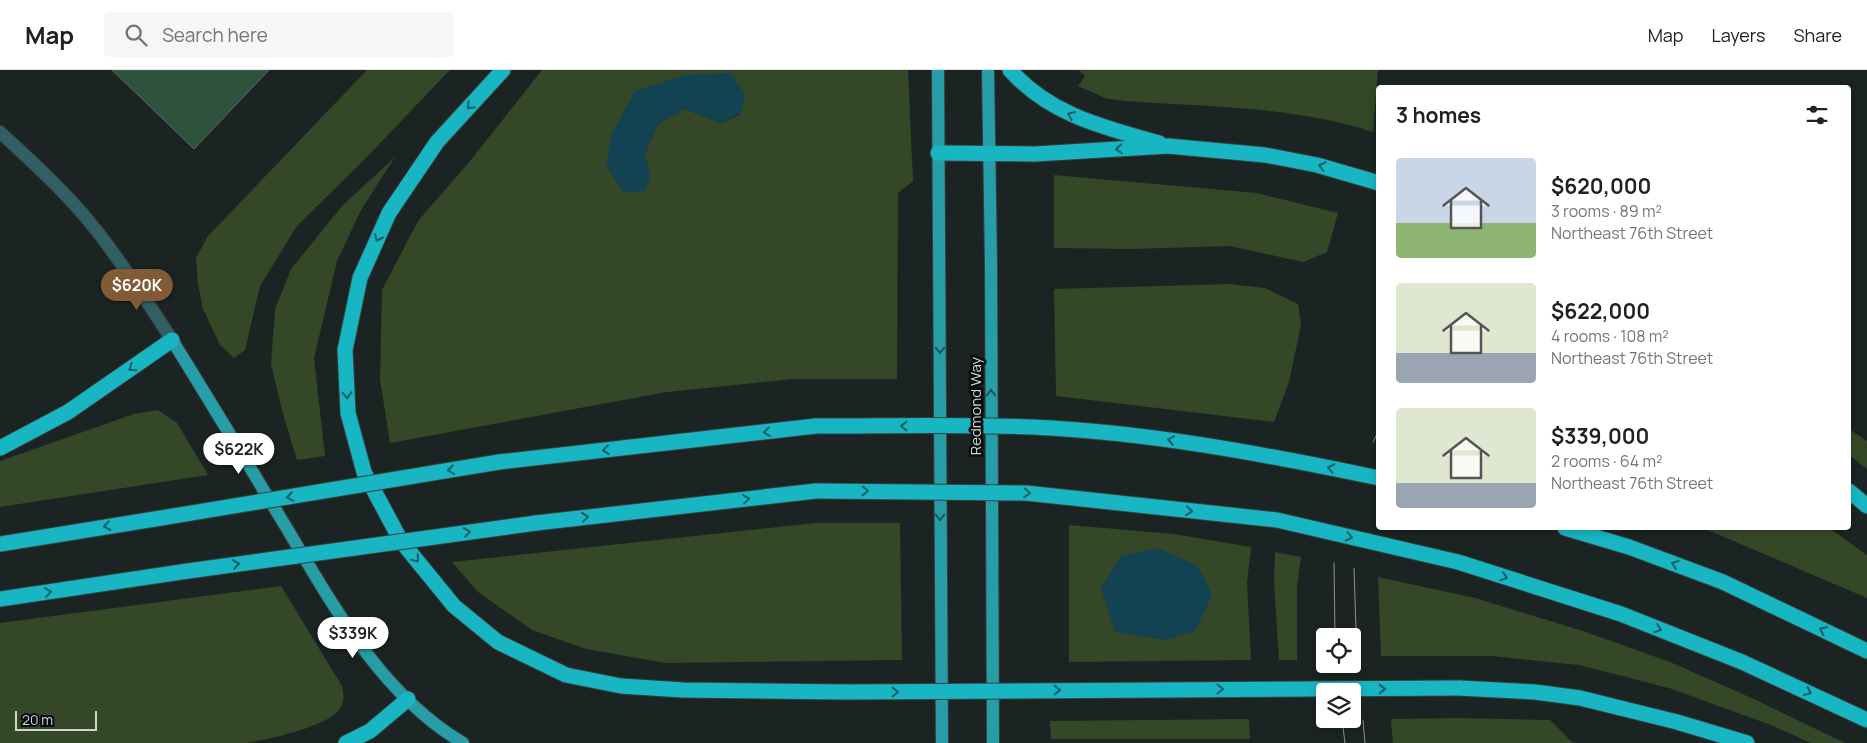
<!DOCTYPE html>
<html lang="en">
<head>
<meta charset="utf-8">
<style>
	:root { --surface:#fff; --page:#f6f6f6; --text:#202124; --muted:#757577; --line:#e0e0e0; --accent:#815b35 }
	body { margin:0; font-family:Manrope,sans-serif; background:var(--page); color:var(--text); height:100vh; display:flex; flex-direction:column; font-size:19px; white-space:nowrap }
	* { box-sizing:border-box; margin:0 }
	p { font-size:16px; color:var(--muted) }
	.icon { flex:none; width:28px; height:28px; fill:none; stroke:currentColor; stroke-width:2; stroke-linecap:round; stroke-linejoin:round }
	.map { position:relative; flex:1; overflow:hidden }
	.details { position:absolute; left:1376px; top:15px; width:475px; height:445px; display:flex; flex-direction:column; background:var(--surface); border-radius:5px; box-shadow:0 2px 8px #0003 }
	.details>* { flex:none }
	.controls { position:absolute; left:1316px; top:558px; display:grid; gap:10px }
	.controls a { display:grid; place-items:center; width:45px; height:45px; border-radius:5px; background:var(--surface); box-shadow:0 2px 8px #0003; font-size:25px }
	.scale { position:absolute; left:15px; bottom:12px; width:82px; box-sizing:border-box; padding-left:5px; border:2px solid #d0d5d4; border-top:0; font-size:14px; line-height:18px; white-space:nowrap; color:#d0d5d4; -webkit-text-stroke:4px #090c0c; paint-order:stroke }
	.price { position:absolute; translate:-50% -42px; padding:0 11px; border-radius:18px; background:#fff; color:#222; font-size:16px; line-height:32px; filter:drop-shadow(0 1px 2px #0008) }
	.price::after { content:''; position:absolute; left:50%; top:30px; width:15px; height:11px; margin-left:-8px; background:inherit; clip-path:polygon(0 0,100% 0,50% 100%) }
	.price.active { background:var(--accent); color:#fff }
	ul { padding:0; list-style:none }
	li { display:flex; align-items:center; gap:15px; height:125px; padding:0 20px }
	li span { display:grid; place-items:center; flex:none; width:140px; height:100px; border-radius:5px; color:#555 }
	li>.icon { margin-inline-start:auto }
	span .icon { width:60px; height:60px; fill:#fffc; stroke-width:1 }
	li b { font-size:21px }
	h2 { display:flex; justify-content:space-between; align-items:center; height:60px; padding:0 20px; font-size:21px }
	header { display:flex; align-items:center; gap:30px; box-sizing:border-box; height:70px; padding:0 25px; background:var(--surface); border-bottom:1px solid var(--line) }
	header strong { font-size:24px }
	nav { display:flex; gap:28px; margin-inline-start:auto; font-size:18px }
	.search { width:350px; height:45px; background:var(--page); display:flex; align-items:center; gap:12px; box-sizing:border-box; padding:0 18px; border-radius:5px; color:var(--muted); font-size:19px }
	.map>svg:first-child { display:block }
</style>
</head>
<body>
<header>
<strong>Map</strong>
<div class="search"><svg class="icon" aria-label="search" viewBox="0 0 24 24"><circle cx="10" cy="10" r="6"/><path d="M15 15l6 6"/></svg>Search here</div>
<nav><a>Map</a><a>Layers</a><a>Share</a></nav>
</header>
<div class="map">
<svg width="1867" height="673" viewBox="0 0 1867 673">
	<rect width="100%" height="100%" fill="#1b2422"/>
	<g fill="#344727" fill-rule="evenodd">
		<polygon points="367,0 450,0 363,91 297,156 260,216 245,280 234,288 220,275 203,239 198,214 196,188 208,166"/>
		<path d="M542,0h366l5,111 -15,12 -1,186h-104l-126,13 -277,51 -10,-64 2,-89 36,-69 52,-60zM635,21l106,23 -20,9 -36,-14 -27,15 -13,29z"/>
		<path d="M1079,0h299l-5,62c-80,-26 -166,-25 -249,-31l-19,-3 -27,-12 7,-10z"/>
		<polygon points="395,87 361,140 337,191 314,288 325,386 297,390 283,344 271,294 275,239 291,199 343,135"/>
		<polygon points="1054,105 1257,123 1338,143 1327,182 1303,192 1230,176 1131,179 1054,178"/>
		<polygon points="1229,214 1265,218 1298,234 1301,255 1289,312 1274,352 1056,326 1054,219"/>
		<polygon points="158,340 177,353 208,405 0,437 0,391 134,344"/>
		<polygon points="1849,359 1867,371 1867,399 1849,385"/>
		<polygon points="816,453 900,453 902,590 665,593 586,579 532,560 478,522 452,492"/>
		<polygon points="1069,455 1174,464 1251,477 1247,513 1251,590 1069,592"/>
		<polygon points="1703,458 1829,458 1867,485 1867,528"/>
		<polygon points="1275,482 1301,487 1297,516 1297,590 1279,590 1274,512"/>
		<polygon points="1378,507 1475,528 1583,561 1670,592 1756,630 1845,673 1811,673 1771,655 1669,618 1579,595 1491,586 1381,586"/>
		<path d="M281,516l61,100c2,9 3,18 -5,26 -16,16 -68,27 -91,31h-246v-120z"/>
		<polygon points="1459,648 1550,650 1572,672 1578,673 1393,673 1391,649"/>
		<polygon points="1249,649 1250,669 1051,669 1050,651"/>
	</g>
	<g fill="#134253">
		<polygon points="731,3 745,24 741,43 721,53 685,39 658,54 645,83 650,105 645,121 623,122 606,96 612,63 635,21 686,5"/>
		<polygon points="1158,478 1198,496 1212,525 1195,561 1166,570 1115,562 1101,518 1121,486"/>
	</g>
	<polygon fill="#2d533c" stroke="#5f6762" points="112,0 269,0 194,79"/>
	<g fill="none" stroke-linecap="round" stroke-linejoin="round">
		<g stroke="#38403e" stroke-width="14">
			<path id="minor" d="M0,62c33,31 68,62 96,98 28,35 52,73 76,110"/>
		</g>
		<g stroke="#38403e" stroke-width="14">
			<g id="major">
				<polyline points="938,0 942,673"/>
				<polyline points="988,0 991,195 993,673"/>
				<path d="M172,270c38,61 74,121 111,182 49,81 96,171 180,221"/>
			</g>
		</g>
		<g stroke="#38403e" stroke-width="17">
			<g id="highway">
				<polyline points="503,0 437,72 389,143 360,208 345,280 348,343 364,402 401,471 454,536 498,572 566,605 621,616 683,620 846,622"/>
				<path d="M1010,0c40,45 93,57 149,73"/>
				<polyline points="938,83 1035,84 1168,76 1265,85 1317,95 1379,113"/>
				<polyline points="0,378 68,342 172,270"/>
				<polyline points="499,392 816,356"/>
				<polyline points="1849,421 1867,436"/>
				<polyline points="536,453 816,421"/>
				<polyline points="1565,458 1629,477 1723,512 1867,581"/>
				<polyline points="0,474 155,449"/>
				<polyline points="1458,492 1621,544 1742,592 1867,650"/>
				<polyline points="0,529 188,501"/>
				<polyline points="1459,618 1535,622 1580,628 1677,652 1747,673"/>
				<polyline points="346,673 370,661 408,629"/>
			</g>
		</g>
		<use href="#minor" stroke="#306064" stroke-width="12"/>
		<use href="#major" stroke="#279ea7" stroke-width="12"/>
		<use href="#highway" stroke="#17b6c2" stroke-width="15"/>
		<g stroke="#8a908f" stroke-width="1">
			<polyline points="1373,372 1379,360"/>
			<polyline points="1334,493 1335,566"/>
			<polyline points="1354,498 1357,589"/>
			<polyline points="1342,649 1345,673"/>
			<polyline points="1363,650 1365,673"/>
		</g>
		<g stroke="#38403e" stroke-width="17" stroke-linecap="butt">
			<g id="highway-bridge">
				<path d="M816,356c71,0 144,-2 215,1 117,5 233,27 348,51"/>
				<polyline points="816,421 1026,423 1277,450 1458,492"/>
				<polyline points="155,449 499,392"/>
				<polyline points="188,501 536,453"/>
				<polyline points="846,622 1459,618"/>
			</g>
		</g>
		<use href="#highway-bridge" stroke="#17b6c2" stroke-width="15"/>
	</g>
	<defs><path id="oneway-chevron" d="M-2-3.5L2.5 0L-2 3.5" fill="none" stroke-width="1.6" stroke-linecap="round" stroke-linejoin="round" transform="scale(1.25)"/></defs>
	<g stroke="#106167">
		<use href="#oneway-chevron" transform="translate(470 36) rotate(133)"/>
		<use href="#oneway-chevron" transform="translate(1071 45) rotate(-157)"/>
		<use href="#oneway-chevron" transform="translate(1119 79) rotate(175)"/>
		<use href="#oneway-chevron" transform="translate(1322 96) rotate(-166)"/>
		<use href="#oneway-chevron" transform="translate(378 168) rotate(114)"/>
		<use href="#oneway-chevron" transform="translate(132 298) rotate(145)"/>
		<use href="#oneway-chevron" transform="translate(347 325) rotate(88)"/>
		<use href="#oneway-chevron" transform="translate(904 356) rotate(-180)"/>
		<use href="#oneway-chevron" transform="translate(767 362) rotate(173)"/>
		<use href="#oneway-chevron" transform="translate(1171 370) rotate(-171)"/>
		<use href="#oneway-chevron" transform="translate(606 380) rotate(173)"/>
		<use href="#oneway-chevron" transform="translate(1331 398) rotate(-168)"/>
		<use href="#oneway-chevron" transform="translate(451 400) rotate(171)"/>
		<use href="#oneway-chevron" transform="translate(865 421) rotate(1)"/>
		<use href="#oneway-chevron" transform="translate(1027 423) rotate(4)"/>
		<use href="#oneway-chevron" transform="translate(290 427) rotate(171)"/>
		<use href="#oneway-chevron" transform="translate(746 429) rotate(-7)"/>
		<use href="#oneway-chevron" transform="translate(1189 441) rotate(6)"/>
		<use href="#oneway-chevron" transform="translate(585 447) rotate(-7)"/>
		<use href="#oneway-chevron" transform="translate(107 456) rotate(171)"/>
		<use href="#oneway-chevron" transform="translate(467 462) rotate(-8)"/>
		<use href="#oneway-chevron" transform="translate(1349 467) rotate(13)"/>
		<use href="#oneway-chevron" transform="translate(416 489) rotate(51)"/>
		<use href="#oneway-chevron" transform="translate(236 494) rotate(-8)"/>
		<use href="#oneway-chevron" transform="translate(1675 494) rotate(-160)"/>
		<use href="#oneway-chevron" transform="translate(1504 507) rotate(18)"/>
		<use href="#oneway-chevron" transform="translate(48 522) rotate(-8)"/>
		<use href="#oneway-chevron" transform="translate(1658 559) rotate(21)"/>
		<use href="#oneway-chevron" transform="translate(1823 560) rotate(-154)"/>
		<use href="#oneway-chevron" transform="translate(1220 619)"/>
		<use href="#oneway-chevron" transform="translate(1382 619)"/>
		<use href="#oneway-chevron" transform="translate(1057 620) rotate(-1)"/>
		<use href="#oneway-chevron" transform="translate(895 622) rotate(-1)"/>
		<use href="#oneway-chevron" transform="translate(1808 622) rotate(25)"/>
	</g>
	<g stroke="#18555a">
		<use href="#oneway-chevron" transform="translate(940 280) rotate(90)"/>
		<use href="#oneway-chevron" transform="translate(991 323) rotate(-90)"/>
		<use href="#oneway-chevron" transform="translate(940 447) rotate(90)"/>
	</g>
	<g text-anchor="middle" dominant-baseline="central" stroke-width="5" stroke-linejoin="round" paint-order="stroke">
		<g font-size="15" fill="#d0d5d4" stroke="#090c0c">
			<text transform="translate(975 336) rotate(-90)">Redmond Way</text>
		</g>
	</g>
</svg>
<div class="controls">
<a><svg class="icon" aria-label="locate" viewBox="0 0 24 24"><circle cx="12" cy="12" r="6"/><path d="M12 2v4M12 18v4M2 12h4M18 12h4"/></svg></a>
<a><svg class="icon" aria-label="layers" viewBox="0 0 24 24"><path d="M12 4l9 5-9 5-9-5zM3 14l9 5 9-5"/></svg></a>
</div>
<div class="scale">20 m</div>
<b class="price active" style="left:137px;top:241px">$620K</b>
<b class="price" style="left:239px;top:405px">$622K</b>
<b class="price" style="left:353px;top:589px">$339K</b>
<section class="details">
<h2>3 homes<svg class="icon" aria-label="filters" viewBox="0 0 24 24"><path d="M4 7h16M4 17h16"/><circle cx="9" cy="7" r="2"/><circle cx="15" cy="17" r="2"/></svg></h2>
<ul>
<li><span style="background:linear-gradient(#c9d6e8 65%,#8fb573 0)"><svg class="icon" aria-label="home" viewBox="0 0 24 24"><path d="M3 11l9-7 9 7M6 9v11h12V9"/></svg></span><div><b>$620,000</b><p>3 rooms · 89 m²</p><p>Northeast 76th Street</p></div></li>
<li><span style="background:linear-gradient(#dfe7d0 70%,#9aa5b1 0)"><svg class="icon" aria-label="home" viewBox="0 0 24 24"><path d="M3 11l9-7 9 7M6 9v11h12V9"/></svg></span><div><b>$622,000</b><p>4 rooms · 108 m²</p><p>Northeast 76th Street</p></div></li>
<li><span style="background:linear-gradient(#dfe7d0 75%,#9aa5b1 0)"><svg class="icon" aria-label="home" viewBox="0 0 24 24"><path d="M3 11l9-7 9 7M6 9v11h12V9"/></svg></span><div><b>$339,000</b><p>2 rooms · 64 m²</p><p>Northeast 76th Street</p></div></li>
</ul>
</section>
</div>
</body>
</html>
